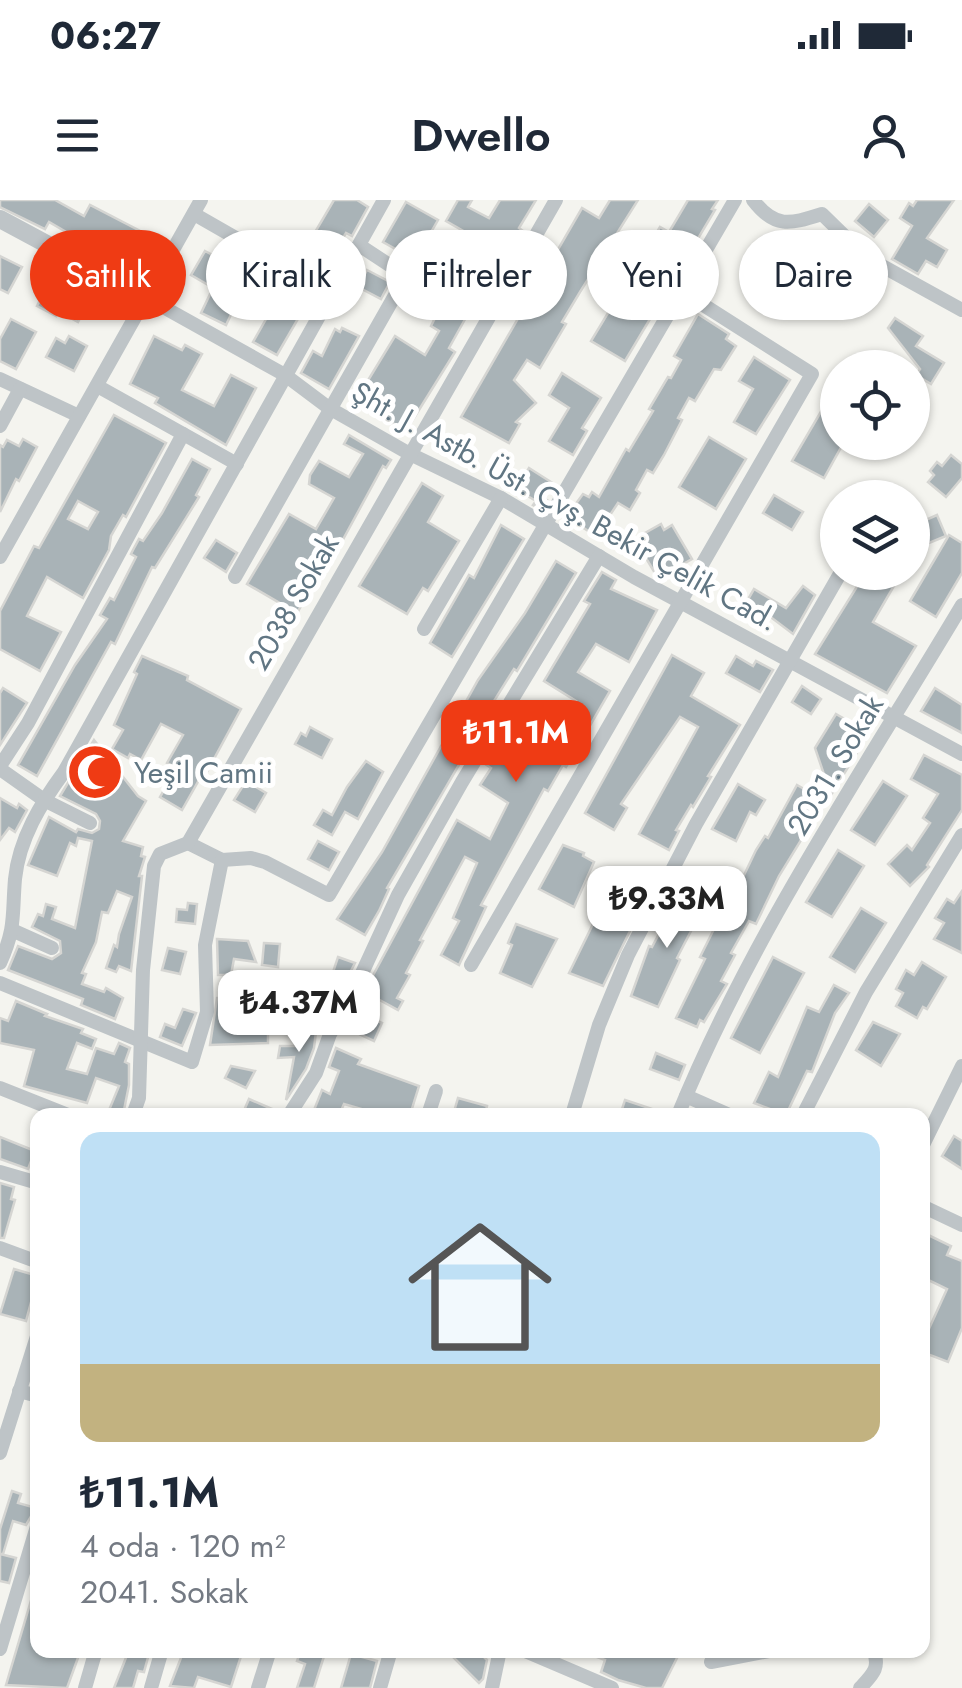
<!DOCTYPE html>
<html lang="tr">
<head>
<meta charset="utf-8">
<style>
	:root { --surface:#fff; --page:#f6f6f7; --text:#1f2937; --muted:#747a83; --accent:#ef3b14 }
	body { margin:0; font-family:Jost,sans-serif; background:var(--page); color:var(--text); height:100vh; display:flex; flex-direction:column; font-size:38px; white-space:nowrap }
	* { box-sizing:border-box; margin:0 }
	p { font-size:32px; color:var(--muted) }
	.icon { flex:none; width:55px; height:55px; fill:none; stroke:currentColor; stroke-width:2; stroke-linecap:round; stroke-linejoin:round }
	.map { position:relative; flex:1; overflow:hidden }
	.side { position:absolute; left:30px; top:908px; width:900px; height:550px; display:flex; flex-direction:column; background:var(--surface); border-radius:20px; box-shadow:0 2px 8px #0004 }
	.side>* { flex:none }
	.top-card { position:absolute; left:30px; top:30px; width:902px; height:90px; display:flex; gap:20px }
	.buttons { position:absolute; left:820px; top:150px; display:grid; gap:20px }
	.buttons a { display:grid; place-items:center; width:110px; height:110px; border-radius:50%; background:var(--surface); box-shadow:0 2px 8px #0004; font-size:50px }
	.price { position:absolute; translate:-50% -85px; padding:0 22px; border-radius:20px; background:#fff; color:#222; font-size:32px; line-height:65px; filter:drop-shadow(0 2px 5px #0008) }
	.price::after { content:''; position:absolute; left:50%; top:60px; width:30px; height:22px; margin-left:-15px; background:inherit; clip-path:polygon(0 0,100% 0,50% 100%) }
	.price.on { background:var(--accent); color:#fff }
	ul { padding:0; list-style:none }
	li { display:grid; align-content:center; gap:20px; height:530px; padding:0 50px }
	li span { display:grid; place-items:center; height:310px; border-radius:20px; color:#555 }
	li>.icon { margin-inline-start:auto }
	span .icon { width:180px; height:180px; fill:#fffc; stroke-width:1 }
	li b { font-size:42px }
	.chip { padding:0 35px; border-radius:45px; background:var(--surface); box-shadow:0 2px 8px #0004; font-size:35px; line-height:90px }
	.chip.on { background:var(--accent); color:#fff }
	.status { display:flex; justify-content:space-between; align-items:center; height:70px; padding:0 50px; background:var(--surface); direction:ltr }
	.status svg { height:28px; fill:currentColor }
	header { display:flex; justify-content:space-between; align-items:center; height:130px; padding:0 50px; background:var(--surface); font-size:45px; font-weight:600 }
	.map>svg:first-child { display:block }
</style>
</head>
<body>
<div class="status"><b>06:27</b><svg viewBox="0 0 49 12"><path d="M0 12V9h3v3zM5 12V6h3v6zM10 12V3h3v9zM15 12V0h3v12zM26 1h20v11H26zM47 4h2v5h-2z"/></svg></div>
<header><svg class="icon" aria-label="menu" viewBox="0 0 24 24"><path d="M4 6h16M4 12h16M4 18h16"/></svg>Dwello<svg class="icon" aria-label="person" viewBox="0 0 24 24"><circle cx="12" cy="8" r="4"/><path d="M4 21q1-7 8-7t8 7"/></svg></header>
<div class="map">
<svg width="962" height="1488" viewBox="0 0 962 1488">
	<rect width="100%" height="100%" fill="#f4f4ef"/>
	<g fill="#a9b3b7" stroke="#d5d5d2" stroke-width="2.5" fill-rule="evenodd">
		<polygon points="0,0 55,0 84,16 90,5 146,34 128,68 70,42 73,36 49,22 45,29 0,7"/>
		<polygon points="334,0 357,0 368,7 352,36 346,33 321,74 298,61"/>
		<polygon points="458,0 472,0 468,7 489,18 500,0 536,0 519,28 523,31 508,56 502,53 449,148 455,152 404,234 395,229 397,225 353,205 395,136 425,155 439,131 431,126 434,120 419,111 432,89 447,97 460,76 444,68 465,32 446,21"/>
		<polygon points="610,0 638,0 580,92 562,122 566,124 540,168 527,160 514,180 536,203 516,222 520,224 509,243 461,217 582,8 599,18"/>
		<polygon points="688,0 718,0 712,9 715,10 625,161 591,141 660,27 669,32"/>
		<polygon points="917,0 954,0 927,38 947,50 937,67 926,61 918,74 892,59 912,26 900,18 909,3 913,6"/>
		<polygon points="406,2 438,20 415,60 383,42"/>
		<polygon points="869,4 888,20 874,37 855,21"/>
		<polygon points="205,51 224,61 210,86 191,75"/>
		<polygon points="0,56 22,67 8,93 0,89"/>
		<polygon points="367,70 390,82 381,99 358,87"/>
		<polygon points="52,76 91,97 78,122 58,111 56,116 37,106"/>
		<polygon points="258,79 306,105 277,155 253,142 270,112 247,100"/>
		<polygon points="212,90 237,102 226,125 201,113"/>
		<polygon points="698,114 729,134 726,139 736,146 721,170 714,169 695,201 689,198 678,218 682,220 664,255 653,273 647,270 636,290 640,293 630,310 618,303 596,336 573,321 578,313 572,309 583,294 589,297 592,292 599,297 626,249 629,251 653,211 649,209 668,177 671,178 681,160 674,156"/>
		<polygon points="895,118 923,136 916,146 944,163 931,184 916,175 920,169 888,128"/>
		<polygon points="11,119 36,132 16,169 0,161 0,139"/>
		<polygon points="342,128 359,136 329,189 301,173 313,151 322,156 335,129 340,132"/>
		<polygon points="69,136 87,146 74,171 46,157 56,138 65,143"/>
		<polygon points="154,136 182,150 185,145 202,154 182,190 214,206 231,175 256,188 226,245 155,203 158,198 130,184"/>
		<polygon points="754,157 790,180 756,234 734,222 753,189 739,181"/>
		<polygon points="562,173 601,198 582,228 587,231 573,255 549,241 569,208 549,195"/>
		<polygon points="826,203 838,210 838,242 844,242 824,278 792,261"/>
		<path d="M114,215l52,28 -40,74 -3,-2 -12,21 -2,14 -26,48 -36,-21 -20,39 34,16 -21,39 -40,-22v-38l34,-65 5,2zM78,301l20,11 -10,17 -20,-10z"/>
		<polygon points="349,235 391,260 386,268 383,266 334,356 331,355 297,413 247,384 289,314 316,329 334,298 309,284 310,275 319,261 349,277 363,254 344,244"/>
		<polygon points="709,237 746,259 716,309 679,287"/>
		<polygon points="23,239 37,247 19,281 16,279 0,312 0,245 3,247 7,240 19,246"/>
		<polygon points="951,255 962,264 962,278 946,297 928,282 934,275 930,271 937,262 942,266"/>
		<polygon points="192,259 210,269 196,295 199,297 155,368 152,367 115,444 111,442 37,576 18,565 75,465 107,419 100,415 110,398 114,400 136,357 131,354 133,350 139,339 143,341 162,313"/>
		<polygon points="529,268 551,282 541,297 547,300 542,310 533,305 536,301 516,289"/>
		<polygon points="422,283 443,296 428,322 459,341 428,391 423,388 407,414 359,386"/>
		<polygon points="774,295 803,312 792,330 763,313"/>
		<polygon points="937,315 946,336 912,350 912,326"/>
		<polygon points="661,324 664,330 672,325 692,359 658,378 638,345 648,339 645,333"/>
		<polygon points="501,325 524,339 452,457 430,443 469,375 474,378"/>
		<polygon points="949,335 962,343 962,373 936,417 910,401"/>
		<polygon points="216,340 237,353 226,372 204,358"/>
		<polygon points="556,361 576,373 517,471 514,469 494,501 484,522 387,688 389,689 379,711 365,735 337,719 382,652 478,480 525,413"/>
		<polygon points="602,372 616,380 611,389 657,410 629,462 596,444 578,472 610,491 566,567 563,565 548,591 544,589 481,705 486,707 459,765 441,755 459,721 453,718 477,663 465,657 420,740 423,741 406,773 410,775 397,798 403,801 398,810 365,792 371,779 457,620 490,639 508,603 480,585 491,568 485,564 503,535 507,538 522,513 557,534 576,501 544,481 590,404 584,401"/>
		<polygon points="866,372 902,372 873,422 916,446 887,493 815,454"/>
		<polygon points="803,386 815,395 793,434 768,415 761,426 740,413 754,389 786,408"/>
		<polygon points="672,455 704,473 691,496 740,525 708,576 711,577 693,607 691,605 676,630 679,631 669,650 639,634 698,527 680,517 621,604 627,608 614,630 585,613"/>
		<polygon points="142,456 188,476 187,480 241,509 202,581 199,580 182,610 160,597 177,568 167,563 183,535 161,524 141,560 130,554 128,558 112,549 123,530 114,525 137,474 134,472"/>
		<polygon points="736,456 753,466 756,461 773,470 760,492 726,473"/>
		<polygon points="802,486 821,499 811,514 792,502"/>
		<polygon points="3,488 27,503 0,545 0,493"/>
		<polygon points="935,488 962,505 962,533 921,511"/>
		<polygon points="836,514 869,533 831,595 815,548"/>
		<polygon points="310,527 332,539 322,558 295,544 301,533 306,536"/>
		<polygon points="94,540 138,596 146,601 123,641 143,647 141,656 145,657 139,676 142,676 131,771 119,766 116,772 106,768 114,745 117,747 119,734 132,697 117,691 108,713 102,712 96,742 82,773 86,774 82,784 104,792 106,788 123,798 115,819 81,805 83,799 8,770 18,746 52,759 61,753 60,741 32,727 38,714 43,716 46,704 56,707 52,719 75,728 92,641 78,638 76,646 70,643 57,676 28,665 49,617 76,632 78,629 92,633 99,629 100,621 96,614 60,596"/>
		<polygon points="924,555 962,575 962,610 927,665 929,667 910,686 888,664 907,645 912,650 930,623 923,618 938,594 911,579"/>
		<polygon points="366,561 383,572 358,619 345,612 332,635 314,625 323,610 332,615 347,587"/>
		<polygon points="246,581 266,593 255,612 234,600"/>
		<polygon points="883,581 907,596 875,645 851,630"/>
		<polygon points="738,584 765,600 756,615 750,612 736,641 712,629"/>
		<polygon points="797,585 825,601 779,676 756,724 749,721 731,753 735,755 721,781 727,784 704,822 700,820 697,827 676,818 705,759 700,757 721,715 724,717 756,650 765,636 768,638"/>
		<polygon points="0,598 17,608 19,604 27,610 15,632 9,628 0,640"/>
		<polygon points="318,641 339,652 329,670 308,659"/>
		<polygon points="563,645 584,653 583,656 594,662 574,707 539,689"/>
		<polygon points="838,650 864,666 832,717 806,702"/>
		<polygon points="615,669 652,686 603,786 569,773 593,724 597,725 611,693 605,690"/>
		<polygon points="962,691 962,753 934,739 944,723 935,718 947,699 954,703"/>
		<polygon points="677,692 705,704 677,758 680,760 658,807 631,796 649,746 652,747 670,713"/>
		<polygon points="188,703 197,704 195,724 176,722 177,709 187,710"/>
		<polygon points="861,708 886,723 855,772 830,757"/>
		<polygon points="516,724 557,739 532,787 500,773 512,745 508,743"/>
		<polygon points="217,739 248,741 256,762 234,759 231,775 218,775"/>
		<polygon points="264,743 280,744 278,767 262,765"/>
		<polygon points="168,748 186,752 180,774 162,770"/>
		<polygon points="338,757 355,763 326,819 318,817"/>
		<polygon points="773,757 804,773 760,853 731,838"/>
		<polygon points="922,762 946,777 927,809 923,807 917,818 896,806 903,793 896,789 906,770 914,775"/>
		<polygon points="834,785 849,793 835,813 812,872 807,871 786,915 754,903 769,872 778,877 807,807 819,812"/>
		<polygon points="217,798 237,798 236,821 268,821 268,843 210,845"/>
		<polygon points="16,801 47,814 45,816 83,829 81,833 96,839 92,849 77,843 67,869 87,874 96,848 114,854 119,843 130,848 125,862 129,864 129,885 123,915 107,915 119,886 96,878 87,903 24,886 34,850 0,843 0,818 8,821"/>
		<polygon points="183,809 196,813 182,846 160,837 165,824 175,828"/>
		<polygon points="355,811 382,823 374,841 346,828"/>
		<polygon points="873,822 900,834 881,866 856,850"/>
		<polygon points="297,829 316,832 314,848 306,869 286,900 294,857 278,858 280,846 295,846"/>
		<polygon points="336,848 361,859 358,864 419,886 410,915 382,915 344,904 339,915 325,915 314,910 322,890 330,894 339,871 329,867"/>
		<polygon points="656,853 685,865 679,880 650,869"/>
		<polygon points="231,866 255,871 246,888 225,878"/>
		<polygon points="458,898 487,906 485,915 453,915"/>
		<polygon points="249,899 279,912 278,915 242,915"/>
		<polygon points="625,900 664,913 663,915 620,915"/>
		<polygon points="954,936 962,941 962,969 942,956"/>
		<polygon points="0,937 35,951 28,969 0,959"/>
		<polygon points="0,983 14,987 11,999 15,1000 4,1038 0,1038"/>
		<polygon points="922,1032 951,1046 947,1055 962,1061 962,1128 948,1162 922,1152 922,1144 947,1089 922,1077"/>
		<polygon points="14,1069 38,1076 26,1121 0,1114"/>
		<polygon points="12,1291 21,1294 18,1303 36,1308 26,1325 13,1321 3,1354 0,1354 0,1329"/>
		<polygon points="0,1354 16,1358 9,1383 0,1381"/>
		<polygon points="35,1387 38,1387 38,1450 60,1450 79,1455 67,1488 6,1485"/>
		<polygon points="129,1450 150,1450 144,1472 138,1471 133,1488 114,1488"/>
		<polygon points="184,1450 243,1450 231,1487 198,1477 194,1488 170,1486"/>
		<polygon points="301,1450 326,1450 314,1488 297,1488 305,1464 297,1461"/>
		<polygon points="446,1450 477,1450 487,1460 483,1479 479,1483"/>
		<polygon points="579,1450 681,1450 662,1488 646,1488 618,1480 601,1472 605,1460"/>
		<polygon points="351,1454 377,1461 370,1488 341,1488"/>
	</g>
	<g fill="none" stroke-linecap="round" stroke-linejoin="round">
		<g stroke="#bec4c7" stroke-width="14">
			<path d="M753,0c22,29 37,24 69,14l44,43 96,53"/>
			<polyline points="194,14 332,93"/>
			<polyline points="147,98 285,175 329,208 410,254 501,298 634,377 962,554"/>
			<polyline points="0,179 79,216"/>
			<polyline points="99,187 237,264"/>
			<polyline points="0,226 20,189"/>
			<polyline points="0,357 201,0"/>
			<polyline points="235,377 406,76 359,45"/>
			<polyline points="424,429 501,298"/>
			<polyline points="0,566 28,523 183,234"/>
			<polyline points="0,569 44,600 90,623"/>
			<polyline points="188,643 222,660 251,658 265,662 329,695 735,0"/>
			<polyline points="14,731 52,748"/>
			<path d="M0,763c16,-35 12,-48 15,-84 4,-40 26,-76 49,-107l320,-572"/>
			<polyline points="471,765 812,174 683,92"/>
			<polyline points="0,783 192,862 207,812 205,745 222,660"/>
			<polyline points="0,888 68,915"/>
			<polyline points="686,896 729,915"/>
			<polyline points="133,915 139,898 143,770 154,666 160,654 188,643 556,0"/>
			<polyline points="289,915 316,873 330,834 352,795 398,695 462,582 599,356"/>
			<polyline points="428,915 436,891"/>
			<polyline points="572,915 599,825 628,755 696,624 841,372"/>
			<path d="M678,915c73,-179 185,-344 284,-510"/>
			<polyline points="803,915 866,792 962,635"/>
			<polyline points="922,947 962,866"/>
			<polyline points="0,972 38,983"/>
			<polyline points="922,1006 962,1025"/>
			<polyline points="0,1048 38,1062"/>
			<polyline points="19,1191 38,1196"/>
			<polyline points="0,1253 38,1133"/>
			<polyline points="0,1449 38,1323"/>
			<polyline points="523,1450 612,1488"/>
			<polyline points="711,1462 774,1450"/>
			<polyline points="85,1488 96,1450"/>
			<polyline points="151,1488 162,1450"/>
			<polyline points="258,1488 270,1450"/>
			<polyline points="380,1488 391,1450"/>
			<polyline points="492,1488 500,1450"/>
			<path d="M860,1488c12,-13 21,-20 13,-38"/>
		</g>
		<polyline stroke="#bec4c7" stroke-width="18" points="0,19 147,98"/>
	</g>
	<defs>
		<g id="mosque-disc" transform="scale(2.875)"><circle r="9.5" fill="#ef3b14" stroke="#fff"/><path d="M3.5-4.9A6 6 0 1 0 3.5 4.9A5 5 0 1 1 3.5-4.9Z" fill="#fff"/></g>
	</defs>
	<g fill-rule="evenodd">
		<use href="#mosque-disc" x="95" y="572"/>
	</g>
	<g text-anchor="middle" dominant-baseline="central" stroke-width="10" stroke-linejoin="round" paint-order="stroke">
		<g font-size="30" fill="#617683" stroke="#fff">
			<text transform="translate(565 306) rotate(29)">Şht. J. Astb. Üst. Çvş. Bekir Çelik Cad.</text>
			<text transform="translate(293 402) rotate(-60)">2038 Sokak</text>
			<text transform="translate(835 565) rotate(-59)">2031. Sokak</text>
		</g>
		<g font-size="30" fill="#617683" stroke="#fff" text-anchor="start">
			<text x="134" y="572">Yeşil Camii</text>
		</g>
	</g>
</svg>
<div class="buttons">
<a><svg class="icon" aria-label="locate" viewBox="0 0 24 24"><circle cx="12" cy="12" r="6"/><path d="M12 2v4M12 18v4M2 12h4M18 12h4"/></svg></a>
<a><svg class="icon" aria-label="layers" viewBox="0 0 24 24"><path d="M12 4l9 5-9 5-9-5zM3 14l9 5 9-5"/></svg></a>
</div>
<b class="price on" style="left:516px;top:585px">₺11.1M</b>
<b class="price" style="left:667px;top:751px">₺9.33M</b>
<b class="price" style="left:299px;top:855px">₺4.37M</b>
<div class="top-card">
<a class="chip on">Satılık</a>
<a class="chip">Kiralık</a>
<a class="chip">Filtreler</a>
<a class="chip">Yeni</a>
<a class="chip">Daire</a>
</div>
<section class="side">
<ul>
<li><span style="background:linear-gradient(#bfe0f5 75%,#c2b280 0)"><svg class="icon" aria-label="home" viewBox="0 0 24 24"><path d="M3 11l9-7 9 7M6 9v11h12V9"/></svg></span><div><b>₺11.1M</b><p>4 oda · 120 m²</p><p>2041. Sokak</p></div></li>
</ul>
</section>
</div>
</body>
</html>
